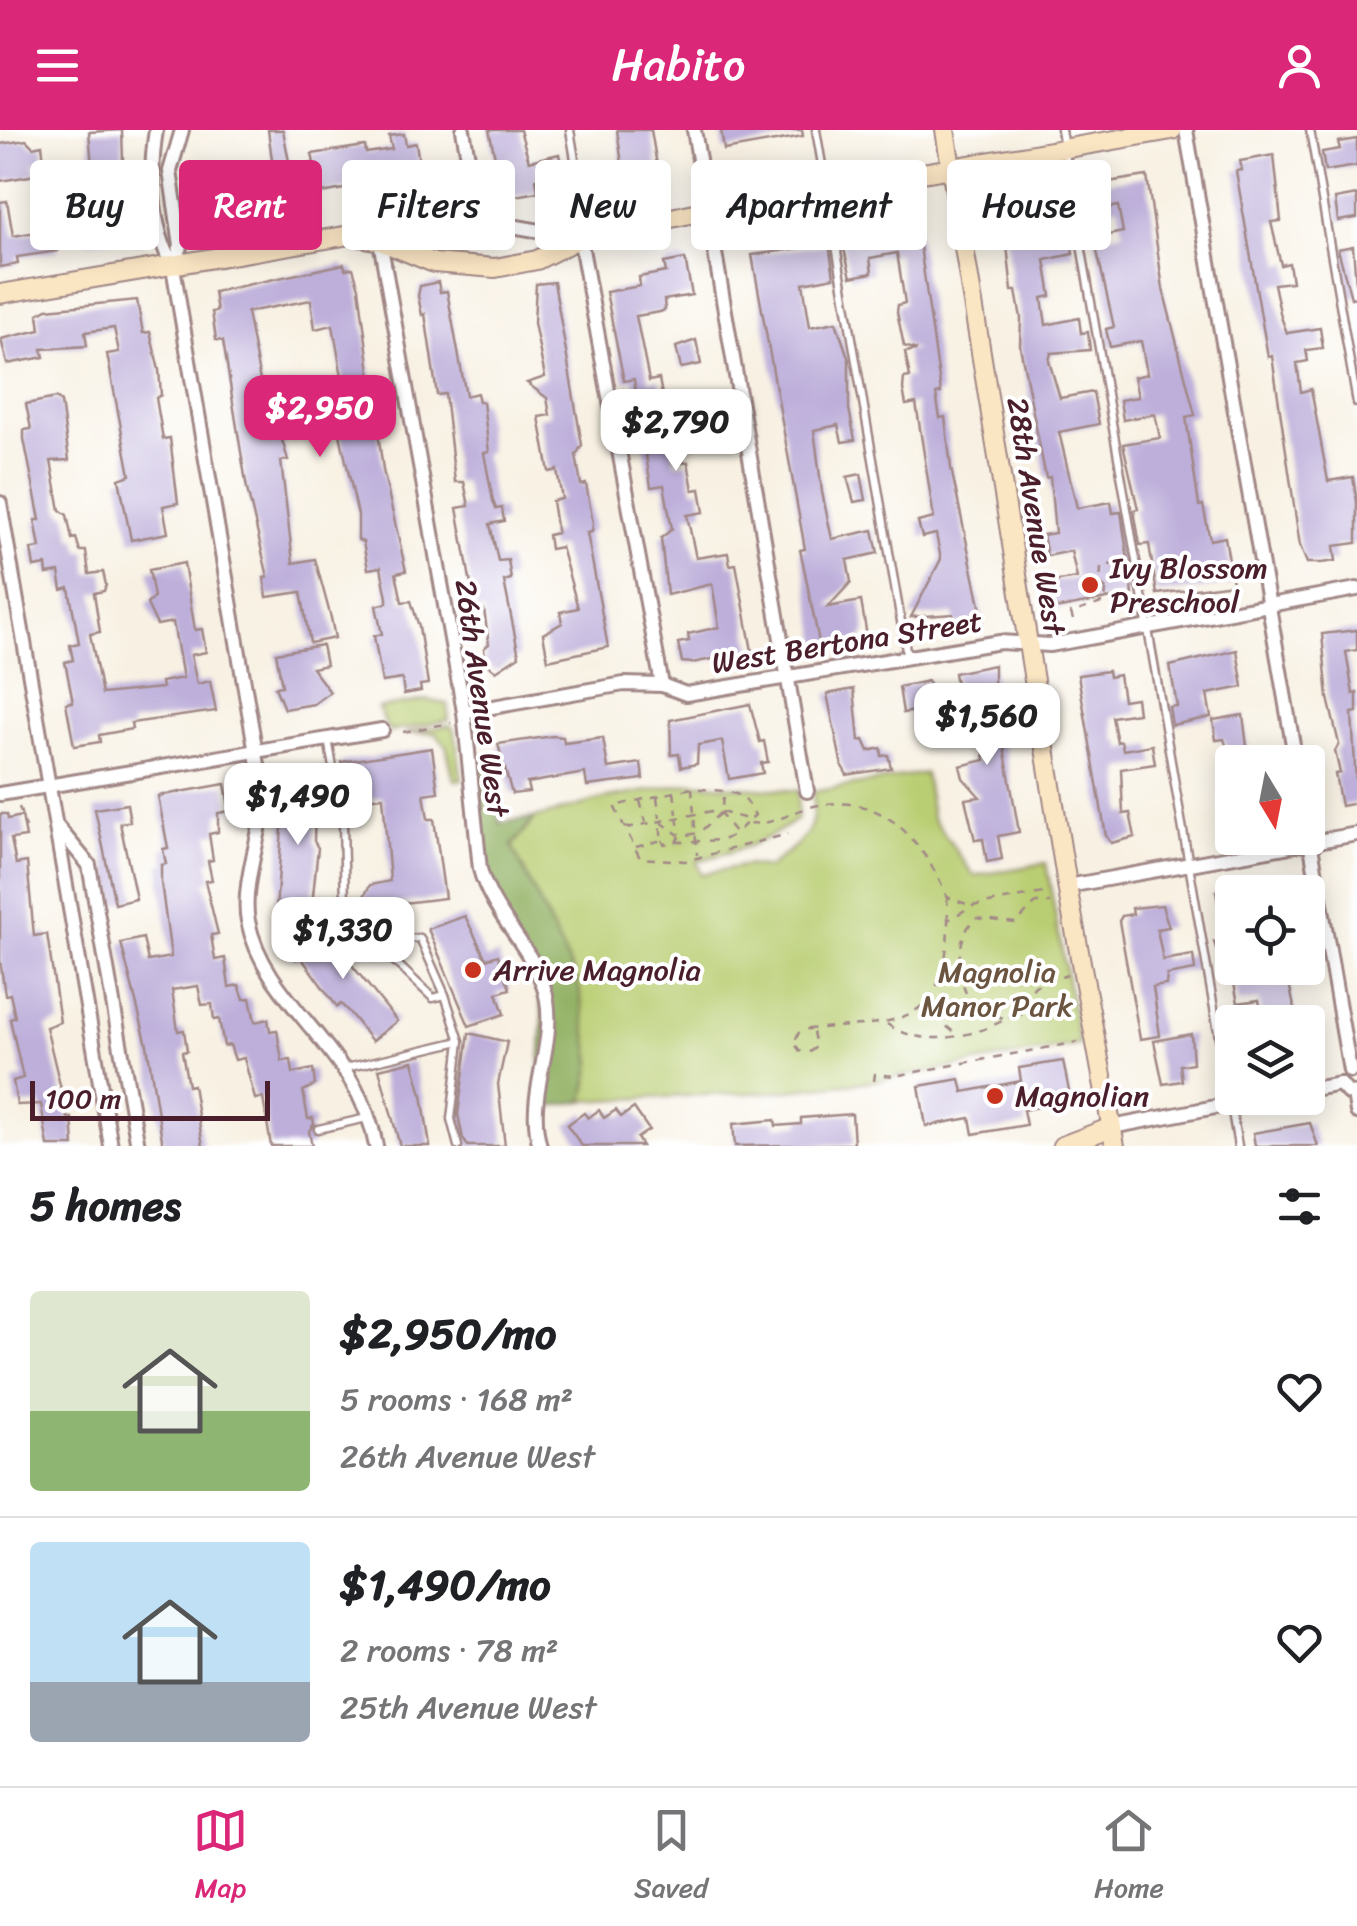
<!DOCTYPE html>
<html lang="en">
<head>
<meta charset="utf-8">
<style>
	:root { --surface:#fff; --page:#f6f6f6; --text:#202124; --muted:#757577; --line:#e0e0e0; --accent:#db2777 }
	body { margin:0; font-family:Sriracha,sans-serif; background:var(--page); color:var(--text); height:100vh; display:flex; flex-direction:column; font-size:38px; white-space:nowrap }
	* { box-sizing:border-box; margin:0 }
	p { font-size:32px; color:var(--muted) }
	.icon { flex:none; width:55px; height:55px; fill:none; stroke:currentColor; stroke-width:2; stroke-linecap:round; stroke-linejoin:round }
	.map { position:relative; height:1016px; overflow:hidden }
	.details { display:flex; flex-direction:column; background:var(--surface); flex:1 }
	.details>* { flex:none }
	.guide { position:absolute; left:30px; top:30px; width:1298px; height:90px; display:flex; gap:20px }
	.needle { width:65px; rotate:170deg }
	.controls { position:absolute; left:1215px; top:615px; display:grid; gap:20px }
	.controls a { display:grid; place-items:center; width:110px; height:110px; border-radius:10px; background:var(--surface); box-shadow:0 5px 25px #0003; font-size:50px }
	.scale { position:absolute; left:30px; bottom:25px; width:240px; box-sizing:border-box; padding-left:10px; border:5px solid #4a1f2b; border-top:0; font-size:28px; line-height:35px; white-space:nowrap; color:#4a1f2b; -webkit-text-stroke:8px #fff; paint-order:stroke }
	.price { position:absolute; translate:-50% -85px; padding:0 22px; border-radius:20px; background:#fff; color:#222; font-size:32px; line-height:65px; filter:drop-shadow(0 2px 5px #0008) }
	.price::after { content:''; position:absolute; left:50%; top:60px; width:30px; height:22px; margin-left:-15px; background:inherit; clip-path:polygon(0 0,100% 0,50% 100%) }
	.price.selected { background:var(--accent); color:#fff }
	ul { padding:0; list-style:none }
	li { display:flex; align-items:center; gap:30px; height:250px; padding:0 30px }
	li+li { border-top:2px solid var(--line) }
	li span { display:grid; place-items:center; flex:none; width:280px; height:200px; border-radius:10px; color:#555 }
	li>.icon { margin-inline-start:auto }
	span .icon { width:120px; height:120px; fill:#fffc; stroke-width:1 }
	li b { font-size:42px }
	h2 { display:flex; justify-content:space-between; align-items:center; height:120px; padding:0 30px; font-size:42px }
	.chip { padding:0 35px; border-radius:10px; background:var(--surface); box-shadow:0 5px 25px #0003; font-size:35px; line-height:90px }
	.chip.selected { background:var(--accent); color:#fff }
	header { display:flex; justify-content:space-between; align-items:center; height:130px; padding:0 30px; background:var(--accent); color:#fff; font-size:45px; font-weight:600 }
	.tabs { display:flex; justify-content:space-around; align-items:center; height:140px; border-top:2px solid var(--line); background:var(--surface); font-size:28px; color:var(--muted) }
	.tabs a { display:grid; justify-items:center; gap:5px }
	.tabs .selected { color:var(--accent) }
	.map>svg:first-child { display:block }
</style>
</head>
<body>
<header><svg class="icon" aria-label="menu" viewBox="0 0 24 24"><path d="M4 6h16M4 12h16M4 18h16"/></svg>Habito<svg class="icon" aria-label="person" viewBox="0 0 24 24"><circle cx="12" cy="8" r="4"/><path d="M4 21q1-7 8-7t8 7"/></svg></header>
<div class="map">
<svg width="1357" height="1016" viewBox="0 0 1357 1016">
	<rect width="100%" height="100%" fill="#fff"/>
	<filter id="ink" filterUnits="userSpaceOnUse"><feTurbulence type="fractalNoise" baseFrequency=".01" numOctaves="2"/><feDisplacementMap in="SourceGraphic" scale="20" xChannelSelector="R" yChannelSelector="G"/><feConvolveMatrix kernelMatrix="1 2 1 2 8 2 1 2 1" color-interpolation-filters="sRGB"/></filter>
	<filter id="wash" filterUnits="userSpaceOnUse"><feTurbulence type="fractalNoise" baseFrequency=".0048" numOctaves="4" result="noise"/><feDisplacementMap in="SourceGraphic" scale="40" xChannelSelector="R" yChannelSelector="G"/><feGaussianBlur stdDeviation="2.25" result="paint"/><feColorMatrix in="noise" values="0 0 0 0 0 0 0 0 0 0 0 0 0 0 0 0 0 1.4 0 .05"/><feComposite in="paint" operator="in"/></filter>
	<g filter="url(#wash)">
		<rect width="100%" height="100%" fill="#f8f1e3"/>
		<g fill="#b9ce72" stroke="#82764e" stroke-width="2.5">
			<polygon points="1030,33 1034,53 978,63 974,43"/>
			<polygon points="426,570 447,574 449,590 389,602 378,578"/>
			<polygon points="450,595 455,601 462,650 454,650 446,615 435,603 406,603"/>
			<path d="M925,643l7,44 42,59 72,-13 33,182 -205,36 -104,11 -186,9 8,-39 -80,-216 23,-28 68,-19 89,-16 106,8 -1,28c-33,25 -61,32 -100,42l4,13 46,-9 22,3c31,-29 48,-28 44,-76z"/>
		</g>
		<polygon fill="#92b164" stroke="#6e6848" stroke-width="2.5" points="484,626 500,693 535,688 512,716 578,852 592,932 584,971 538,978 543,887 537,854 482,748 472,666 477,631"/>
		<g id="blocks">
			<g fill="#bdafda">
				<polygon points="122,0 123,31 92,36 89,2"/>
				<polygon points="268,0 283,0 290,37 314,33 312,24 365,16 366,23 392,19 389,6 404,4 406,15 416,13 421,45 305,66 308,82 280,88"/>
				<polygon points="489,0 520,0 529,31 559,24 563,42 536,49 538,62 504,68"/>
				<polygon points="617,0 651,0 658,41 624,48"/>
				<polygon points="721,0 802,0 803,6 724,20"/>
				<polygon points="1357,9 1357,36 1325,41 1322,22 1340,19 1338,12"/>
				<polygon points="26,10 33,17 42,15 44,31 34,33 36,45 0,51 0,14"/>
				<polygon points="1274,25 1281,91 1271,92 1281,135 1289,133 1292,152 1274,154 1281,187 1287,203 1320,198 1323,218 1306,220 1308,231 1297,233 1301,262 1311,259 1328,351 1353,347 1357,372 1357,413 1334,416 1336,431 1321,433 1307,433 1300,416 1272,226 1268,227 1236,41 1242,40 1240,31"/>
				<polygon points="1147,46 1163,159 1195,285 1186,287 1199,376 1203,375 1210,410 1225,407 1233,454 1157,464 1149,414 1140,415 1134,380 1138,379 1123,314 1160,308 1155,284 1123,290 1120,270 1138,267 1134,247 1147,244 1141,211 1110,217 1106,199 1114,197 1094,108 1123,102 1118,76 1094,81 1088,55"/>
				<polygon points="1064,58 1073,124 1045,130 1051,166 1042,168 1046,195 1079,188 1081,203 1088,202 1090,220 1051,223 1049,231 1060,268 1093,262 1099,294 1059,302 1077,378 1111,372 1113,383 1121,382 1133,464 1060,478 1051,478 1047,453 1077,448 1071,421 1047,426 1043,405 1055,403 1050,347 1046,348 1020,216 1021,188 1016,161 1012,161 1005,97 997,99 992,70"/>
				<polygon points="71,61 73,73 128,63 135,103 88,112 86,98 65,102 58,64"/>
				<polygon points="1357,65 1357,88 1338,91 1335,69"/>
				<polygon points="7,71 13,106 55,99 58,121 17,127 18,134 0,137 0,72"/>
				<polygon points="917,95 941,263 936,264 940,288 945,287 951,338 983,490 955,495 953,484 911,487 941,429 936,404 922,407 918,392 934,388 916,273 906,275 903,259 904,248 910,247 905,222 917,220 904,216 897,182 898,175 905,173 897,123 870,128 872,143 851,147 842,111"/>
				<polygon points="829,114 834,147 803,153 810,197 836,192 849,230 849,279 855,310 842,312 838,295 814,300 822,362 832,409 873,400 878,423 847,430 851,452 828,477 861,471 866,500 862,509 828,518 820,517 803,433 800,420 805,419 752,125"/>
				<polygon points="1353,116 1357,167 1351,168 1338,119"/>
				<polygon points="685,129 692,165 664,170 665,180 660,182 636,186 649,251 659,249 675,334 688,332 693,360 700,359 704,382 687,385 696,428 728,423 730,435 736,434 752,521 692,533 682,532 678,513 689,511 688,504 719,497 713,459 712,454 667,465 661,408 672,399 664,355 651,357 634,249 624,251 606,162 640,156 639,147 666,142 664,133"/>
				<polygon points="344,134 345,139 353,138 359,158 383,340 406,441 396,443 402,472 411,471 419,497 428,554 420,555 421,561 404,564 402,549 382,552 374,506 382,504 376,476 387,473 387,468 381,437 368,439 363,412 358,410 358,385 337,291 340,277 347,276 333,195 315,199 311,170 247,182 265,277 272,276 288,330 281,331 293,433 315,429 331,488 335,508 310,513 301,462 267,467 264,448 268,447 247,359 223,211 216,210 212,182 217,181 214,162"/>
				<polygon points="438,152 440,162 447,161 466,266 477,263 479,272 483,272 489,322 484,323 493,371 496,379 502,378 504,391 490,394 498,431 508,430 511,449 504,451 519,526 496,541 485,533 484,518 489,514 484,480 476,482 457,378 469,376 464,352 455,352 445,264 437,265 425,184 422,185 418,166 420,156"/>
				<polygon points="554,152 582,315 576,325 581,355 586,354 593,393 592,402 587,403 608,517 548,530 543,504 562,493 560,482 578,478 561,417 550,419 548,405 557,403 552,371 562,369 557,340 549,342 539,287 550,285 547,268 527,253 545,247 534,193 536,154"/>
				<polygon points="137,170 143,203 150,202 159,240 161,265 156,268 163,309 170,308 178,373 163,376 168,403 131,410 119,349 130,345 107,224 119,222 114,198 85,202 87,216 42,219 44,227 7,234 1,209 40,200 38,184 47,179"/>
				<polygon points="696,210 701,234 681,238 676,217"/>
				<polygon points="56,268 61,272 69,330 51,331 60,380 67,385 72,409 76,408 80,421 86,421 89,444 103,442 106,455 104,461 94,463 100,502 90,504 102,564 162,558 161,552 183,548 173,492 157,495 147,474 154,467 149,440 184,433 195,500 202,499 206,522 191,525 197,554 210,551 216,581 131,593 132,599 99,605 100,612 74,616 66,573 73,572 65,532 73,530 70,515 79,513 69,458 62,460 59,442 47,444 46,435 34,437 31,419 40,418 35,390 40,390 24,309 24,300 31,299 26,274"/>
				<polygon points="861,344 866,370 854,372 847,347"/>
				<polygon points="1357,500 1357,520 1346,522 1353,564 1357,563 1357,582 1352,583 1357,673 1341,676 1335,644 1340,643 1335,621 1339,614 1328,568 1322,504"/>
				<polygon points="322,515 326,535 312,538 330,562 314,574 284,579 275,557 282,556 276,523"/>
				<polygon points="1237,520 1243,557 1207,564 1211,587 1172,595 1169,577 1177,576 1170,536"/>
				<polygon points="994,535 994,556 975,559 981,586 998,583 1019,702 998,706 1002,729 987,732 983,709 975,710 965,669 980,667 963,648 960,636 985,630 978,588 963,590 954,543"/>
				<polygon points="1108,541 1109,547 1119,545 1123,570 1136,568 1138,583 1112,587 1117,612 1121,611 1123,620 1152,615 1155,634 1121,639 1123,684 1130,683 1135,707 1111,713 1106,706 1078,545"/>
				<polygon points="928,551 933,578 903,583 899,557"/>
				<polygon points="854,559 859,611 864,610 869,621 881,618 882,626 888,625 891,638 847,645 842,636 827,564"/>
				<polygon points="750,574 760,612 764,611 768,632 761,633 763,643 729,649 722,611 698,615 697,634 681,637 679,624 671,625 670,590"/>
				<polygon points="1243,585 1249,632 1232,632 1224,609 1216,610 1213,590"/>
				<polygon points="553,606 563,607 564,613 603,608 608,638 641,633 643,649 587,656 585,643 527,653 529,662 512,664 498,614"/>
				<polygon points="432,618 438,662 424,664 428,689 434,689 445,768 387,775 380,782 361,772 370,755 390,751 383,667 346,671 341,632"/>
				<polygon points="316,644 314,711 318,718 311,784 276,780 284,671 291,670 291,648"/>
				<polygon points="225,654 230,681 218,683 218,702 209,704 213,730 208,731 212,750 205,751 218,804 211,805 215,830 225,828 229,857 239,855 244,869 250,868 255,892 268,889 270,901 277,900 282,931 291,930 293,943 313,939 315,955 303,961 308,989 313,988 314,994 309,1001 312,1016 271,1016 263,968 255,969 244,928 235,930 230,915 224,916 219,889 214,890 212,874 202,875 198,856 172,860 178,901 184,900 187,921 182,922 188,956 193,955 203,1016 163,1016 147,915 121,813 143,808 148,831 171,827 161,752 161,735 166,734 163,719 168,718 158,666"/>
				<polygon points="127,674 130,692 120,693 136,769 115,774 95,679"/>
				<polygon points="0,684 7,684 8,689 22,686 26,707 11,709 16,734 27,732 34,806 47,804 60,892 46,897 68,988 72,988 74,1016 48,1016 41,974 17,975 13,951 23,948 10,889 15,887 10,864 5,865 0,830"/>
				<polygon points="1232,759 1232,844 1225,845 1214,812 1220,811 1222,798 1216,761"/>
				<polygon points="1162,775 1169,797 1157,799 1163,830 1193,825 1195,840 1167,845 1166,855 1153,857 1160,906 1140,909 1119,791 1122,786 1133,784 1132,778"/>
				<polygon points="465,786 486,829 498,825 510,859 497,863 504,884 469,896 428,799"/>
				<polygon points="337,802 346,814 339,819 397,891 372,911 349,882 341,874 337,877 300,826 296,829 288,819 303,807"/>
				<polygon points="1249,838 1286,838 1297,892 1263,892 1259,870 1238,873 1234,853 1250,851"/>
				<polygon points="469,903 507,912 498,954 505,1016 468,1016 463,1009 458,984"/>
				<polygon points="1191,904 1193,933 1180,935 1182,951 1163,954 1154,911"/>
				<polygon points="413,931 422,965 430,1016 400,1016 379,939"/>
				<polygon points="1063,931 1071,971 1023,980 1026,995 973,1004 970,988 926,996 919,956 960,949 963,962 1021,951 1019,938"/>
				<polygon points="634,978 649,1000 637,1008 642,1016 582,1016 567,995 584,983 588,988 599,980 604,988 616,980 621,987"/>
				<polygon points="852,984 854,1014 735,1016 733,994 775,990 776,996 801,994 801,988"/>
				<polygon points="1310,993 1318,1016 1255,1016 1253,1003"/>
			</g>
		</g>
	</g>
	<g filter="url(#ink)">
		<use href="#blocks" fill-opacity="0" stroke="#a18887" stroke-width="2.5"/>
		<g fill="none" stroke-linecap="round" stroke-linejoin="round">
			<g stroke="#a18887" stroke-width="11">
				<g id="lane">
					<polyline points="570,0 583,77 580,108"/>
					<polyline points="816,0 907,526"/>
					<polyline points="1061,0 1238,1016"/>
					<polyline points="1310,0 1357,273"/>
					<polyline points="328,609 343,694 345,773 373,784 374,812 433,868 445,865 460,911 451,989 458,1016"/>
					<polyline points="374,812 420,808 445,865"/>
					<polyline points="346,938 460,911"/>
					<polyline points="318,999 367,988"/>
				</g>
			</g>
			<g stroke="#a18887" stroke-width="18">
				<g id="street">
					<path d="M156,0c-7,45 -5,95 17,137l91,533c-3,35 -23,88 -16,121 17,85 111,127 128,225"/>
					<polyline points="463,0 478,83 495,93 580,108 662,555"/>
					<polyline points="694,0 807,661"/>
					<polyline points="1186,0 1296,632"/>
					<polyline points="350,105 415,90"/>
					<path d="M380,111l84,471 16,157c12,47 59,84 67,131 8,50 -22,96 -7,146"/>
					<polyline points="173,137 181,115 170,41 182,0"/>
					<polyline points="0,373 111,1016"/>
					<polyline points="464,582 624,554 662,555 686,564 1000,512 1050,515 1357,459"/>
					<polyline points="0,664 382,600"/>
					<polyline points="56,695 89,735 138,1016"/>
					<polyline points="1308,699 1350,941"/>
					<polyline points="1068,756 1357,704"/>
					<polyline points="1340,954 1348,963 1357,963"/>
					<polyline points="1308,960 1340,954"/>
					<polyline points="1354,964 1357,982"/>
					<polyline points="1112,997 1262,968"/>
				</g>
			</g>
			<g stroke="#a18887" stroke-width="22">
				<g id="secondary">
					<polyline points="945,0 1070,773 1115,1016"/>
					<polyline points="0,164 350,105 380,111 434,133 495,138 537,130 580,108 708,80 1172,0"/>
					<polyline points="1062,1016 1112,997"/>
				</g>
			</g>
			<g stroke="#a18887" stroke-width="2.5" stroke-dasharray="8 8" stroke-linecap="butt">
				<polyline points="411,70 430,66 440,71 457,63"/>
				<polyline points="1109,435 1124,432"/>
				<polyline points="1101,438 1100,454 1109,461"/>
				<polyline points="1073,490 1071,483 1105,472 1106,460"/>
				<polyline points="403,602 451,593"/>
				<polyline points="692,658 697,725"/>
				<polyline points="674,662 677,684"/>
				<polyline points="657,667 660,688"/>
				<polyline points="640,671 646,692"/>
				<polyline points="19,677 26,698"/>
				<polyline points="721,682 751,690"/>
				<polyline points="677,687 680,704"/>
				<polyline points="661,692 679,705"/>
				<path d="M750,693c22,3 39,-10 60,-16 71,-18 112,32 137,90l25,9"/>
				<polyline points="626,698 717,680 736,703 755,685 743,666 724,661"/>
				<polyline points="662,710 664,714 676,712 680,706 699,703 721,682 724,661 692,658 614,676 640,728 685,731 788,704"/>
				<polyline points="676,712 723,710 735,704"/>
				<polyline points="636,717 662,710 660,695"/>
				<polyline points="947,767 948,789"/>
				<polyline points="933,869 939,890 957,905"/>
				<polyline points="1025,869 1035,874 1030,886 1022,885 1018,877 1035,856 1067,845"/>
				<polyline points="937,878 968,871"/>
				<path d="M1003,888l-28,-9c-19,-25 -22,-68 0,-91l41,5 20,-20h14"/>
				<path d="M887,894c39,27 97,11 132,-13"/>
				<path d="M813,902l3,15 -8,6 -8,-2 -6,-8 6,-13c88,-10 148,7 148,-110l24,-14 77,-14"/>
				<polyline points="874,951 875,944 894,946 1078,912"/>
			</g>
			<use href="#lane" stroke="#fff" stroke-width="6"/>
			<use href="#street" stroke="#fff" stroke-width="12"/>
			<use href="#secondary" stroke="#fbe6c4" stroke-width="18"/>
		</g>
	</g>
	<g fill="#c8321e" stroke="#fff" stroke-width="4">
		<circle cx="1090" cy="455" r="10"/>
		<circle cx="473" cy="840" r="10"/>
		<circle cx="995" cy="966" r="10"/>
	</g>
	<g text-anchor="middle" dominant-baseline="central" stroke-width="8" stroke-linejoin="round" paint-order="stroke">
		<g font-size="30" fill="#4a1f2b" stroke="#fff">
			<text transform="translate(1036 386) rotate(81)">28th Avenue West</text>
			<text transform="translate(847 512) rotate(-9)">West Bertona Street</text>
			<text transform="translate(482 568) rotate(82)">26th Avenue West</text>
		</g>
		<g font-size="30" fill="#4a1f2b" stroke="#fff" text-anchor="start">
			<text x="1110" y="438">Ivy Blossom<tspan x="1110" dy="34">Preschool</tspan></text>
			<text x="493" y="840">Arrive Magnolia</text>
			<text x="1015" y="966">Magnolian</text>
		</g>
		<g font-size="30" fill="#6b5440" stroke="#fff">
			<text x="997" y="842">Magnolia<tspan x="997" dy="34">Manor Park</tspan></text>
		</g>
	</g>
</svg>
<div class="controls">
<a><svg class="needle" viewBox="-14 -14 28 28"><path d="M0-13l5 13h-10z" fill="#e53935"/><path d="M0 13l5-13h-10z" fill="#757577"/></svg></a>
<a><svg class="icon" aria-label="locate" viewBox="0 0 24 24"><circle cx="12" cy="12" r="6"/><path d="M12 2v4M12 18v4M2 12h4M18 12h4"/></svg></a>
<a><svg class="icon" aria-label="layers" viewBox="0 0 24 24"><path d="M12 4l9 5-9 5-9-5zM3 14l9 5 9-5"/></svg></a>
</div>
<div class="scale">100 m</div>
<b class="price selected" style="left:320px;top:330px">$2,950</b>
<b class="price" style="left:676px;top:344px">$2,790</b>
<b class="price" style="left:987px;top:638px">$1,560</b>
<b class="price" style="left:298px;top:718px">$1,490</b>
<b class="price" style="left:343px;top:852px">$1,330</b>
<div class="guide">
<a class="chip">Buy</a>
<a class="chip selected">Rent</a>
<a class="chip">Filters</a>
<a class="chip">New</a>
<a class="chip">Apartment</a>
<a class="chip">House</a>
</div>
</div>
<section class="details">
<h2>5 homes<svg class="icon" aria-label="filters" viewBox="0 0 24 24"><path d="M4 7h16M4 17h16"/><circle cx="9" cy="7" r="2"/><circle cx="15" cy="17" r="2"/></svg></h2>
<ul>
<li><span style="background:linear-gradient(#dfe7d0 60%,#8fb573 0)"><svg class="icon" aria-label="home" viewBox="0 0 24 24"><path d="M3 11l9-7 9 7M6 9v11h12V9"/></svg></span><div><b>$2,950/mo</b><p>5 rooms · 168 m²</p><p>26th Avenue West</p></div><svg class="icon" aria-label="heart" viewBox="0 0 24 24"><path d="M12 20l-8-8c-3-5 5-10 8-4 3-6 11-1 8 4z"/></svg></li>
<li><span style="background:linear-gradient(#bfe0f5 70%,#9aa5b1 0)"><svg class="icon" aria-label="home" viewBox="0 0 24 24"><path d="M3 11l9-7 9 7M6 9v11h12V9"/></svg></span><div><b>$1,490/mo</b><p>2 rooms · 78 m²</p><p>25th Avenue West</p></div><svg class="icon" aria-label="heart" viewBox="0 0 24 24"><path d="M12 20l-8-8c-3-5 5-10 8-4 3-6 11-1 8 4z"/></svg></li>
</ul>
</section>
<nav class="tabs">
<a class="selected"><svg class="icon" aria-label="map" viewBox="0 0 24 24"><path d="M3 6l6-2 6 2 6-2v14l-6 2-6-2-6 2zM9 4v14M15 6v14"/></svg>Map</a>
<a><svg class="icon" aria-label="saved" viewBox="0 0 24 24"><path d="M7 4h10v16l-5-4-5 4z"/></svg>Saved</a>
<a><svg class="icon" aria-label="home" viewBox="0 0 24 24"><path d="M3 11l9-7 9 7M6 9v11h12V9"/></svg>Home</a>
</nav>
</body>
</html>
